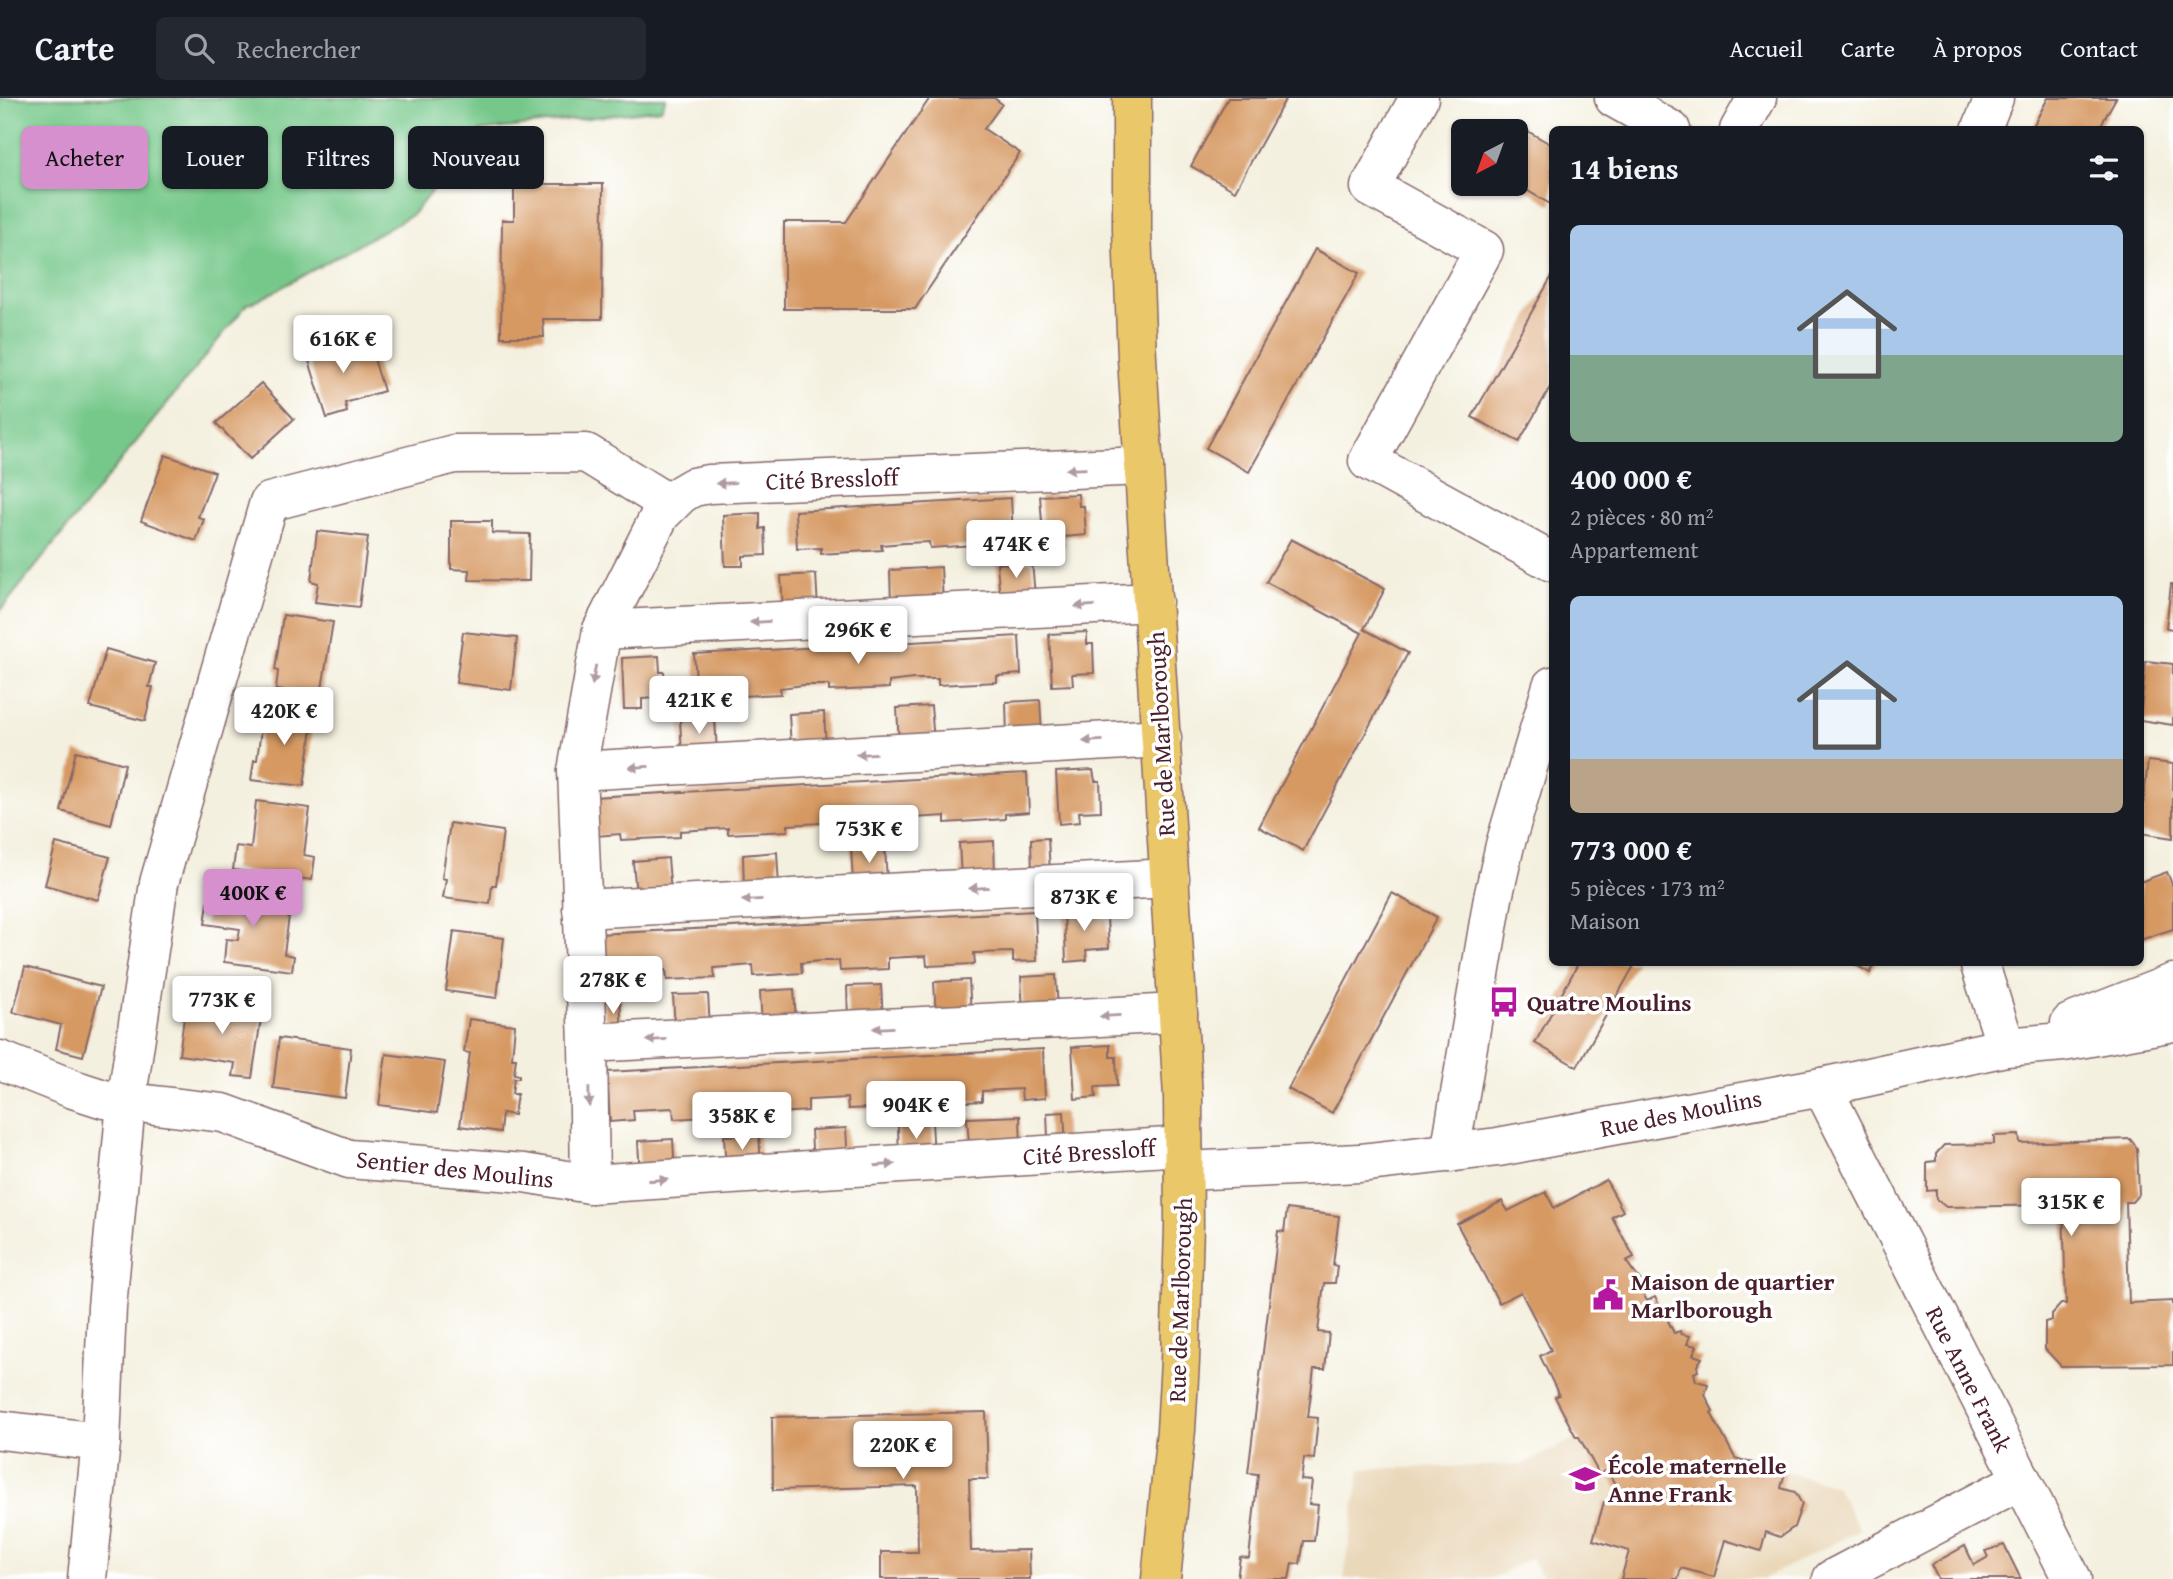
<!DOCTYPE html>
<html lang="fr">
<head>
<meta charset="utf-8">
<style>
	:root { --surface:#171b24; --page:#242831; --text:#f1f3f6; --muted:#9ea1a6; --line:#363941; --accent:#d690ce }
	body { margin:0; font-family:"Gentium Book Plus",serif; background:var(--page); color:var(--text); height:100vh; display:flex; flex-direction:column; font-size:26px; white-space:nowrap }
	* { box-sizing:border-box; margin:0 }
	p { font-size:23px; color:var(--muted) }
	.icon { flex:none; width:38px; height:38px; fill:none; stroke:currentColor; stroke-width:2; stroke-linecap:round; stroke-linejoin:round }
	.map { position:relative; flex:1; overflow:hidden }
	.side { position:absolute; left:1549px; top:28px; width:595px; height:840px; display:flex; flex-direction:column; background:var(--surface); border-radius:10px; box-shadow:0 2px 5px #0004 }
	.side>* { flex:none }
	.hud { position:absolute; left:21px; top:28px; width:665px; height:63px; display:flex; gap:14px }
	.needle { width:46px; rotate:221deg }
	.buttons { position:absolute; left:1451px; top:21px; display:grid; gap:14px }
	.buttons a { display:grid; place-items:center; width:77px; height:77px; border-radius:10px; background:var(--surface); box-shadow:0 2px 5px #0004; font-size:35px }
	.price { position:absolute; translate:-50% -60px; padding:0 16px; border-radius:7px; background:#fff; color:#222; font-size:23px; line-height:46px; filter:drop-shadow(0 2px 4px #0008) }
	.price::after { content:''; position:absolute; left:50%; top:42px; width:21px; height:16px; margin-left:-10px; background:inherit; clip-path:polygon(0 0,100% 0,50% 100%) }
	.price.selected { background:var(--accent); color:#111 }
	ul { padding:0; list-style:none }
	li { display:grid; align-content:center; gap:14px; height:371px; padding:0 21px }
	li span { display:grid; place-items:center; height:217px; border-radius:10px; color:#555 }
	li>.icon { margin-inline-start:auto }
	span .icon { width:126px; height:126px; fill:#fffc; stroke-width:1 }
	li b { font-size:30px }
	h2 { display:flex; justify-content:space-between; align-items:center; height:84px; padding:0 21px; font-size:30px }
	.pill { padding:0 24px; border-radius:10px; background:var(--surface); box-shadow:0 2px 5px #0004; font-size:24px; line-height:63px }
	.pill.selected { background:var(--accent); color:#111 }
	header { display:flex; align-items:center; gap:42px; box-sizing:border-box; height:98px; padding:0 35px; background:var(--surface); border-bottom:2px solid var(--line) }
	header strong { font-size:33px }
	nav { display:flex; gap:38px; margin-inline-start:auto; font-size:24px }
	.search { width:490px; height:63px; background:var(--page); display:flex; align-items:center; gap:18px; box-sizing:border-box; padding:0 24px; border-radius:10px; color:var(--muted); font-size:26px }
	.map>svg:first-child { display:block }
</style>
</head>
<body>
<header>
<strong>Carte</strong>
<div class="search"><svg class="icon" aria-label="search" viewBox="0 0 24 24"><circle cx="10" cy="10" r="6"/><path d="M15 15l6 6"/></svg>Rechercher</div>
<nav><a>Accueil</a><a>Carte</a><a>À propos</a><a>Contact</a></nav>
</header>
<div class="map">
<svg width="2173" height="1481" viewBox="0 0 2173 1481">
	<rect width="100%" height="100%" fill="#fff"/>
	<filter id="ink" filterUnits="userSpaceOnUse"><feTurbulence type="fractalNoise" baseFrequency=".0143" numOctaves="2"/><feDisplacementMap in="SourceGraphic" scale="14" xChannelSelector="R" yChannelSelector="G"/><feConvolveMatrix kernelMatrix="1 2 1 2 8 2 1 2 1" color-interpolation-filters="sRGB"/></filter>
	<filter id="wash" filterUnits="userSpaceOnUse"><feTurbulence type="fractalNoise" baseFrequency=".00686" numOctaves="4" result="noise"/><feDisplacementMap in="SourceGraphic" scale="28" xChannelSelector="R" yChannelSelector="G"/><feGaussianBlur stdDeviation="1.57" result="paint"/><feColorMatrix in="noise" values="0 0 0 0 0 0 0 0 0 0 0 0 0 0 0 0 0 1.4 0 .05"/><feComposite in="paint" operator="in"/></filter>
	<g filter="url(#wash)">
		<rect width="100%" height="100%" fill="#f4f0df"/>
		<polygon fill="#ead8ba" points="1694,1275 1696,1283 1708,1286 1705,1297 1713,1313 1711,1315 1735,1360 1836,1388 1860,1432 1763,1481 1543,1481 1531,1460 1490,1481 1344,1481 1360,1371 1521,1367 1579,1339"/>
		<polygon fill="#76c88a" stroke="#60745a" stroke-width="2" points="0,0 666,0 661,11 480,33 413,116 259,202 247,206 0,513"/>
		<g id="blocks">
			<g fill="#d69962">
				<polygon points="930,0 994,0 1002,6 984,31 1020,55 915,211 784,211 784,124 846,124"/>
				<polygon points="1228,0 1286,0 1235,93 1191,68"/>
				<polygon points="2048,0 2116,0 2098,32 2031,32"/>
				<polygon points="1515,26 1552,47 1552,107 1516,86 1516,33 1511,33"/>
				<polygon points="514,86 603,86 602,221 543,221 544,239 501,239 502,122 514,122"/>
				<polygon points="1315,151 1359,175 1249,374 1206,350"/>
				<polygon points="1552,178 1552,286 1519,344 1472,319"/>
				<polygon points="331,242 336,256 369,245 384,293 345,305 347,314 327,320 305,250"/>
				<polygon points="261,285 294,321 250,361 216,325"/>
				<polygon points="165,357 215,374 198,419 204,421 196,443 141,423"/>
				<polygon points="1078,396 1079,408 1084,408 1086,437 1064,439 1065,449 1044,450 1040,398"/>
				<polygon points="1011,400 1013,438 989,440 989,446 930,450 929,444 905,445 881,447 882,452 821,456 821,450 797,451 795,413"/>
				<polygon points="760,415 760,431 765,430 766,457 743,458 743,468 725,468 723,417"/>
				<polygon points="451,423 492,423 492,435 530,436 529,483 469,482 470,472 451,471"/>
				<polygon points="317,433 368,439 359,509 315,504 318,485 311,483"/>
				<polygon points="1291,441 1385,491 1364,531 1408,555 1303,753 1259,729 1362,535 1266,484"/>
				<polygon points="1032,464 1035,498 1000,501 997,466"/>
				<polygon points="941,469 943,504 891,507 890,472"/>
				<polygon points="816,476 818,511 783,513 781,478"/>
				<polygon points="2171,486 2173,486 2173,531 2166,530"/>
				<polygon points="283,517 333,524 321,597 276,592 278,573 275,572"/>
				<polygon points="463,534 517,540 511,592 456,585"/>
				<polygon points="1087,534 1087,546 1093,546 1094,575 1072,576 1073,587 1052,588 1049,536"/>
				<polygon points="1019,538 1021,576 997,578 997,584 938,587 938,581 913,581 889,584 889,590 829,593 829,587 804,587 780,590 781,596 721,599 721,593 697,595 694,556"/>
				<polygon points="106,551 155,565 149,589 153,589 145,623 90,609"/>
				<polygon points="659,558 660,574 664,574 666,599 642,601 642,611 624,611 622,560"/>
				<polygon points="2146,563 2173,566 2173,627 2140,622"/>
				<polygon points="1040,602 1042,637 1007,639 1006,604"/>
				<polygon points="931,608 934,643 899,645 897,610"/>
				<polygon points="264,609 314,615 304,688 251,682 254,662 257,662"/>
				<polygon points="824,614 826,649 791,650 789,616"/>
				<polygon points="715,620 717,655 682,656 680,622"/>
				<polygon points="76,653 125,666 111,727 61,713"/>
				<polygon points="2148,663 2173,666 2173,740 2140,735"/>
				<polygon points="1093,672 1095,683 1100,683 1101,713 1079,714 1080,724 1059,726 1056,674"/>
				<polygon points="1027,675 1029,714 1005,716 1005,721 945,725 945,718 897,721 897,727 837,730 837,724 788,727 788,733 728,736 728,730 680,733 680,739 621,742 620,736 596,738 593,699"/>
				<polygon points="256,703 310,710 304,757 315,759 312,782 233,772 236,748 251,750"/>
				<polygon points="450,725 503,733 496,787 492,787 490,806 443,800 446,781 442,780"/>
				<polygon points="1048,740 1050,774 1032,776 1031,741"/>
				<polygon points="994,743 995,778 961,780 959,745"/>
				<polygon points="56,745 110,759 98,802 45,787"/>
				<polygon points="885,749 887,784 853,785 851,750"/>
				<polygon points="777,754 779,789 744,791 743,757"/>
				<polygon points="668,760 671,795 636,797 633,763"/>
				<polygon points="2167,774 2173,789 2173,831 2140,842 2140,784"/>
				<polygon points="217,790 246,794 246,798 291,803 284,856 294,858 292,873 224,864 226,841 238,842 240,831 205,826 208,805 215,806"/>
				<polygon points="1392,795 1437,819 1332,1015 1288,991"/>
				<polygon points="1101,810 1102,821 1107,821 1109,850 1086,852 1087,862 1066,864 1064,812"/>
				<polygon points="1035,813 1037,863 1013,864 1013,854 974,855 975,866 927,868 926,858 888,860 888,871 840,873 839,863 820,863 801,865 802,875 754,878 753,867 714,870 715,880 667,882 666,872 646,873 627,874 628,884 602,886 599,836"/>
				<polygon points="454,833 504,840 497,900 446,893"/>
				<polygon points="1579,864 1636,864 1577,969 1535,945"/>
				<polygon points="1851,864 1876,864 1870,875"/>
				<polygon points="25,869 101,889 83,958 56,951 61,927 13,914"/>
				<polygon points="1056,877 1058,912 1023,913 1021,879"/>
				<polygon points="969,882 971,916 936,919 934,884"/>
				<polygon points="881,887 883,921 848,923 847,888"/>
				<polygon points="794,891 796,925 762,928 760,893"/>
				<polygon points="708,896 710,930 675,932 673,897"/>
				<polygon points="620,900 622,935 606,936 603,901"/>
				<polygon points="186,904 262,914 252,980 233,978 235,965 179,957"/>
				<polygon points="469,921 515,927 512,960 516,960 514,976 519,977 519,980 514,980 512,996 517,996 514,1017 502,1015 500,1034 460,1028 470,955 464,954"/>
				<polygon points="279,940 351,950 345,1000 273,990"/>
				<polygon points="1110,947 1110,959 1116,959 1117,988 1095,989 1096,999 1075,1001 1072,949"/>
				<polygon points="1043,951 1045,1000 1022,1002 1021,991 982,993 982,1003 935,1006 934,996 915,996 895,998 895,1009 848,1011 847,1000 808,1002 808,1013 761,1016 761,1005 741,1006 721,1008 721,1018 674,1021 673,1010 633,1012 634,1022 610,1024 607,974"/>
				<polygon points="386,956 445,964 437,1015 379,1007"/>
				<polygon points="1064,1014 1066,1049 1048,1040 1047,1015"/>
				<polygon points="1020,1018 1021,1052 969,1045 967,1020"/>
				<polygon points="932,1024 934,1059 899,1061 898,1027"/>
				<polygon points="846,1030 848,1065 813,1068 811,1032"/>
				<polygon points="759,1036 761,1070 726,1073 724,1038"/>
				<polygon points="2019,1037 2020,1045 2130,1041 2137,1050 2139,1096 2132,1104 2126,1104 2129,1205 2173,1203 2173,1267 2061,1268 2045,1251 2045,1224 2052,1222 2052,1216 2061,1206 2066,1206 2063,1107 1946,1109 1936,1101 1936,1092 1927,1093 1927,1064 1936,1063 1936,1056 1944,1047 1994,1046 1994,1038"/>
				<polygon points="673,1041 675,1076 640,1078 638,1043"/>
				<polygon points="1606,1082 1623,1113 1612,1119 1634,1159 1626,1163 1644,1188 1640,1190 1647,1203 1655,1199 1662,1213 1672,1213 1668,1223 1674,1235 1680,1233 1681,1236 1690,1238 1687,1246 1697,1248 1693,1257 1702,1260 1697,1268 1698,1273 1694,1275 1696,1283 1708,1286 1705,1297 1713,1313 1711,1315 1735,1360 1785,1374 1781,1390 1795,1394 1802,1406 1794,1429 1780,1439 1766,1434 1761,1453 1725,1442 1714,1479 1681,1470 1678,1481 1621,1481 1629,1453 1593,1442 1604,1404 1613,1406 1617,1390 1607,1372 1599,1376 1579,1339 1576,1339 1555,1299 1559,1297 1540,1258 1551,1252 1521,1194 1499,1205 1457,1126 1502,1103 1508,1113 1546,1094 1554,1110"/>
				<polygon points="1287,1111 1339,1118 1333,1167 1337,1168 1335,1185 1324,1185 1318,1234 1329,1235 1325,1271 1314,1271 1308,1319 1318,1320 1314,1361 1304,1360 1301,1382 1312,1383 1309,1406 1318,1407 1314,1443 1304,1443 1300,1466 1292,1465 1289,1481 1237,1481 1240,1459 1249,1460 1258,1376 1248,1375 1278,1133 1284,1134"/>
				<polygon points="986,1314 988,1381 969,1381 971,1453 1029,1452 1030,1481 881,1481 881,1454 918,1454 917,1388 773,1392 772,1319"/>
				<polygon points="2004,1447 2021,1481 1938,1481 1931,1467 1965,1448 1974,1467 1988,1459 1985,1453"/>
			</g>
		</g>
	</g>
	<g filter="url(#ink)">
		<use href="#blocks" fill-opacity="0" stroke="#86686a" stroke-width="2"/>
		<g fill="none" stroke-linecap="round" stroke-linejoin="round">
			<g stroke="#86686a" stroke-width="41">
				<g id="minor">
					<polyline points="1419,0 1370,89 1484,152 1368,363 1552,464"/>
					<polyline points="1614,0 1671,32"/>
					<polyline points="1739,32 1757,0"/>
					<polyline points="1981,32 1994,0"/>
					<polyline points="602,532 1153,504"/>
					<polyline points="577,673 1162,640"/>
					<polyline points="582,811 1170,780"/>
					<polyline points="1979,864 2006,949"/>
					<polyline points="2070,925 2173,885"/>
					<polyline points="588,945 1178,915"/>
					<polyline points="0,962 73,991 104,1001 223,1015 349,1061 524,1075 590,1086 1183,1048"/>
					<polyline points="1822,989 2072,1481"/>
					<polyline points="1450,1055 1493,800 1505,747 1552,588"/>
					<polyline points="1184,1073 1360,1065 1498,1049 1822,989 2006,949 2063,944 2173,924"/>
					<polyline points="590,1086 588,945 577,673 602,532 660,417 681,396 693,389 709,386 1144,368"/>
					<polyline points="0,1332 101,1344"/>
					<polyline points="87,1481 101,1344 107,1209 126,1005 159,785 269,404 454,356 586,355 669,406"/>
					<polyline points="1832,1481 2021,1382"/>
				</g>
			</g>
			<g stroke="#86686a" stroke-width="41">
				<polyline id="major" points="1132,0 1132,132 1137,260 1183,999 1184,1128 1180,1263 1176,1332 1161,1481"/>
			</g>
			<use href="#minor" stroke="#fff" stroke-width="38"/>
			<use href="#major" stroke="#eac769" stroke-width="38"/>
		</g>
		<defs><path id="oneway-solid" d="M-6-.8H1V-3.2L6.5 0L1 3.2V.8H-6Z" transform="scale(1.75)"/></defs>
		<g fill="#ae9aa0">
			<use href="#oneway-solid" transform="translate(1076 371) rotate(178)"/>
			<use href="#oneway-solid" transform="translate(726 385) rotate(178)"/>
			<use href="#oneway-solid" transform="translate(1085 508) rotate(177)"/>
			<use href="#oneway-solid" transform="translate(760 524) rotate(177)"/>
			<use href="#oneway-solid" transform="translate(594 577) rotate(100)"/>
			<use href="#oneway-solid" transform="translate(1093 643) rotate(177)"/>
			<use href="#oneway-solid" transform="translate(866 656) rotate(177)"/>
			<use href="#oneway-solid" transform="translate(639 669) rotate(177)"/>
			<use href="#oneway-solid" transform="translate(979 790) rotate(177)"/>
			<use href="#oneway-solid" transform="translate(752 802) rotate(177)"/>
			<use href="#oneway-solid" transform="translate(1110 918) rotate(177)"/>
			<use href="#oneway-solid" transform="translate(883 930) rotate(177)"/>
			<use href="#oneway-solid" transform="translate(656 942) rotate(177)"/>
			<use href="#oneway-solid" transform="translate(589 999) rotate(89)"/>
			<use href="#oneway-solid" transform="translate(885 1067) rotate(-4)"/>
			<use href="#oneway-solid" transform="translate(658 1082) rotate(-4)"/>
		</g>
	</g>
	<defs>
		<g id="bus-bare" transform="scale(2.415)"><path d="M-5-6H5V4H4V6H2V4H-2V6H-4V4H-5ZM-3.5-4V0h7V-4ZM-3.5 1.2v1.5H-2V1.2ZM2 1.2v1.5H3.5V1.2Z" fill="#b5179e" stroke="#fff" stroke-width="2.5" paint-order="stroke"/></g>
		<g id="civic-bare" transform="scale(2.415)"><path d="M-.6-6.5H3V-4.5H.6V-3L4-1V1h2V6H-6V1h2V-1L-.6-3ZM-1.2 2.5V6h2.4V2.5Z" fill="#b5179e" stroke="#fff" stroke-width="2.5" paint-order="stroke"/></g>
		<g id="school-bare" transform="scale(2.415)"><path d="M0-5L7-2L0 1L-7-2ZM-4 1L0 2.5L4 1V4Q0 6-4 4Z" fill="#b5179e" stroke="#fff" stroke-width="2.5" paint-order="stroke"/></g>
	</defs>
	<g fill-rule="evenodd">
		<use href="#bus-bare" x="1504" y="904"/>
		<use href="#civic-bare" x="1608" y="1197"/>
		<use href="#school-bare" x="1585" y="1381"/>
	</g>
	<g text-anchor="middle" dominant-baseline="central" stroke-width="7" stroke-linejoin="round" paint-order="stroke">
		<g font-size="24" fill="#4a1f2b" stroke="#fff">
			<text transform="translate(832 381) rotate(-2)">Cité Bressloff</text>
			<text transform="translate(1161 636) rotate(-93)">Rue de Marlborough</text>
			<text transform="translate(1681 1015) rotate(-11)">Rue des Moulins</text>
			<text transform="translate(1089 1054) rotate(-4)">Cité Bressloff</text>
			<text transform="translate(455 1071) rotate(6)">Sentier des Moulins</text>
			<text transform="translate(1180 1202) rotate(-88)">Rue de Marlborough</text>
			<text transform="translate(1969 1281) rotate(63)">Rue Anne Frank</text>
		</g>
		<g font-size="24" font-weight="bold" fill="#4a1f2b" stroke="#fff" text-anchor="start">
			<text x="1527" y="904">Quatre Moulins</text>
			<text x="1631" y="1183">Maison de quartier<tspan x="1631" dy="28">Marlborough</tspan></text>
			<text x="1608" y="1367">École maternelle<tspan x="1608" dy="28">Anne Frank</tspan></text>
		</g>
	</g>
</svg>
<div class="buttons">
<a><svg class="needle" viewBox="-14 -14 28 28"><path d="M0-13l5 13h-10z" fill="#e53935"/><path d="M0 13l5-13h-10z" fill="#9ea1a6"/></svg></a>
</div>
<b class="price" style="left:343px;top:277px">616K €</b>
<b class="price" style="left:1016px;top:482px">474K €</b>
<b class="price" style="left:858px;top:568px">296K €</b>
<b class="price" style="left:699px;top:638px">421K €</b>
<b class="price" style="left:284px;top:649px">420K €</b>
<b class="price" style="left:869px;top:767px">753K €</b>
<b class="price selected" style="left:253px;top:831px">400K €</b>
<b class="price" style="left:1084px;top:835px">873K €</b>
<b class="price" style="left:613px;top:918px">278K €</b>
<b class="price" style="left:222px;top:938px">773K €</b>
<b class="price" style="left:916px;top:1043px">904K €</b>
<b class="price" style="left:742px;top:1054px">358K €</b>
<b class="price" style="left:2071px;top:1140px">315K €</b>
<b class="price" style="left:903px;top:1383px">220K €</b>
<div class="hud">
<a class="pill selected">Acheter</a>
<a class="pill">Louer</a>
<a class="pill">Filtres</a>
<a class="pill">Nouveau</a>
</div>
<section class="side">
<h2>14 biens<svg class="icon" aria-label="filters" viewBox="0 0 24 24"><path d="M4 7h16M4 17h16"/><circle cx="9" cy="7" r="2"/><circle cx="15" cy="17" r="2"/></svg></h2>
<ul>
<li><span style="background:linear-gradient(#a9c7e8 60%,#7fa58c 0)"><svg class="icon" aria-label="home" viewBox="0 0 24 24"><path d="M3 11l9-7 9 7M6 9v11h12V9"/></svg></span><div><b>400 000 €</b><p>2 pièces · 80 m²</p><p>Appartement</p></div></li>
<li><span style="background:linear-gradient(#a9c7e8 75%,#b9a48a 0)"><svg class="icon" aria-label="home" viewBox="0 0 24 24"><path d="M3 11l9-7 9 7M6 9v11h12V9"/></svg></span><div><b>773 000 €</b><p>5 pièces · 173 m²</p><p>Maison</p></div></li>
</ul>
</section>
</div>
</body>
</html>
